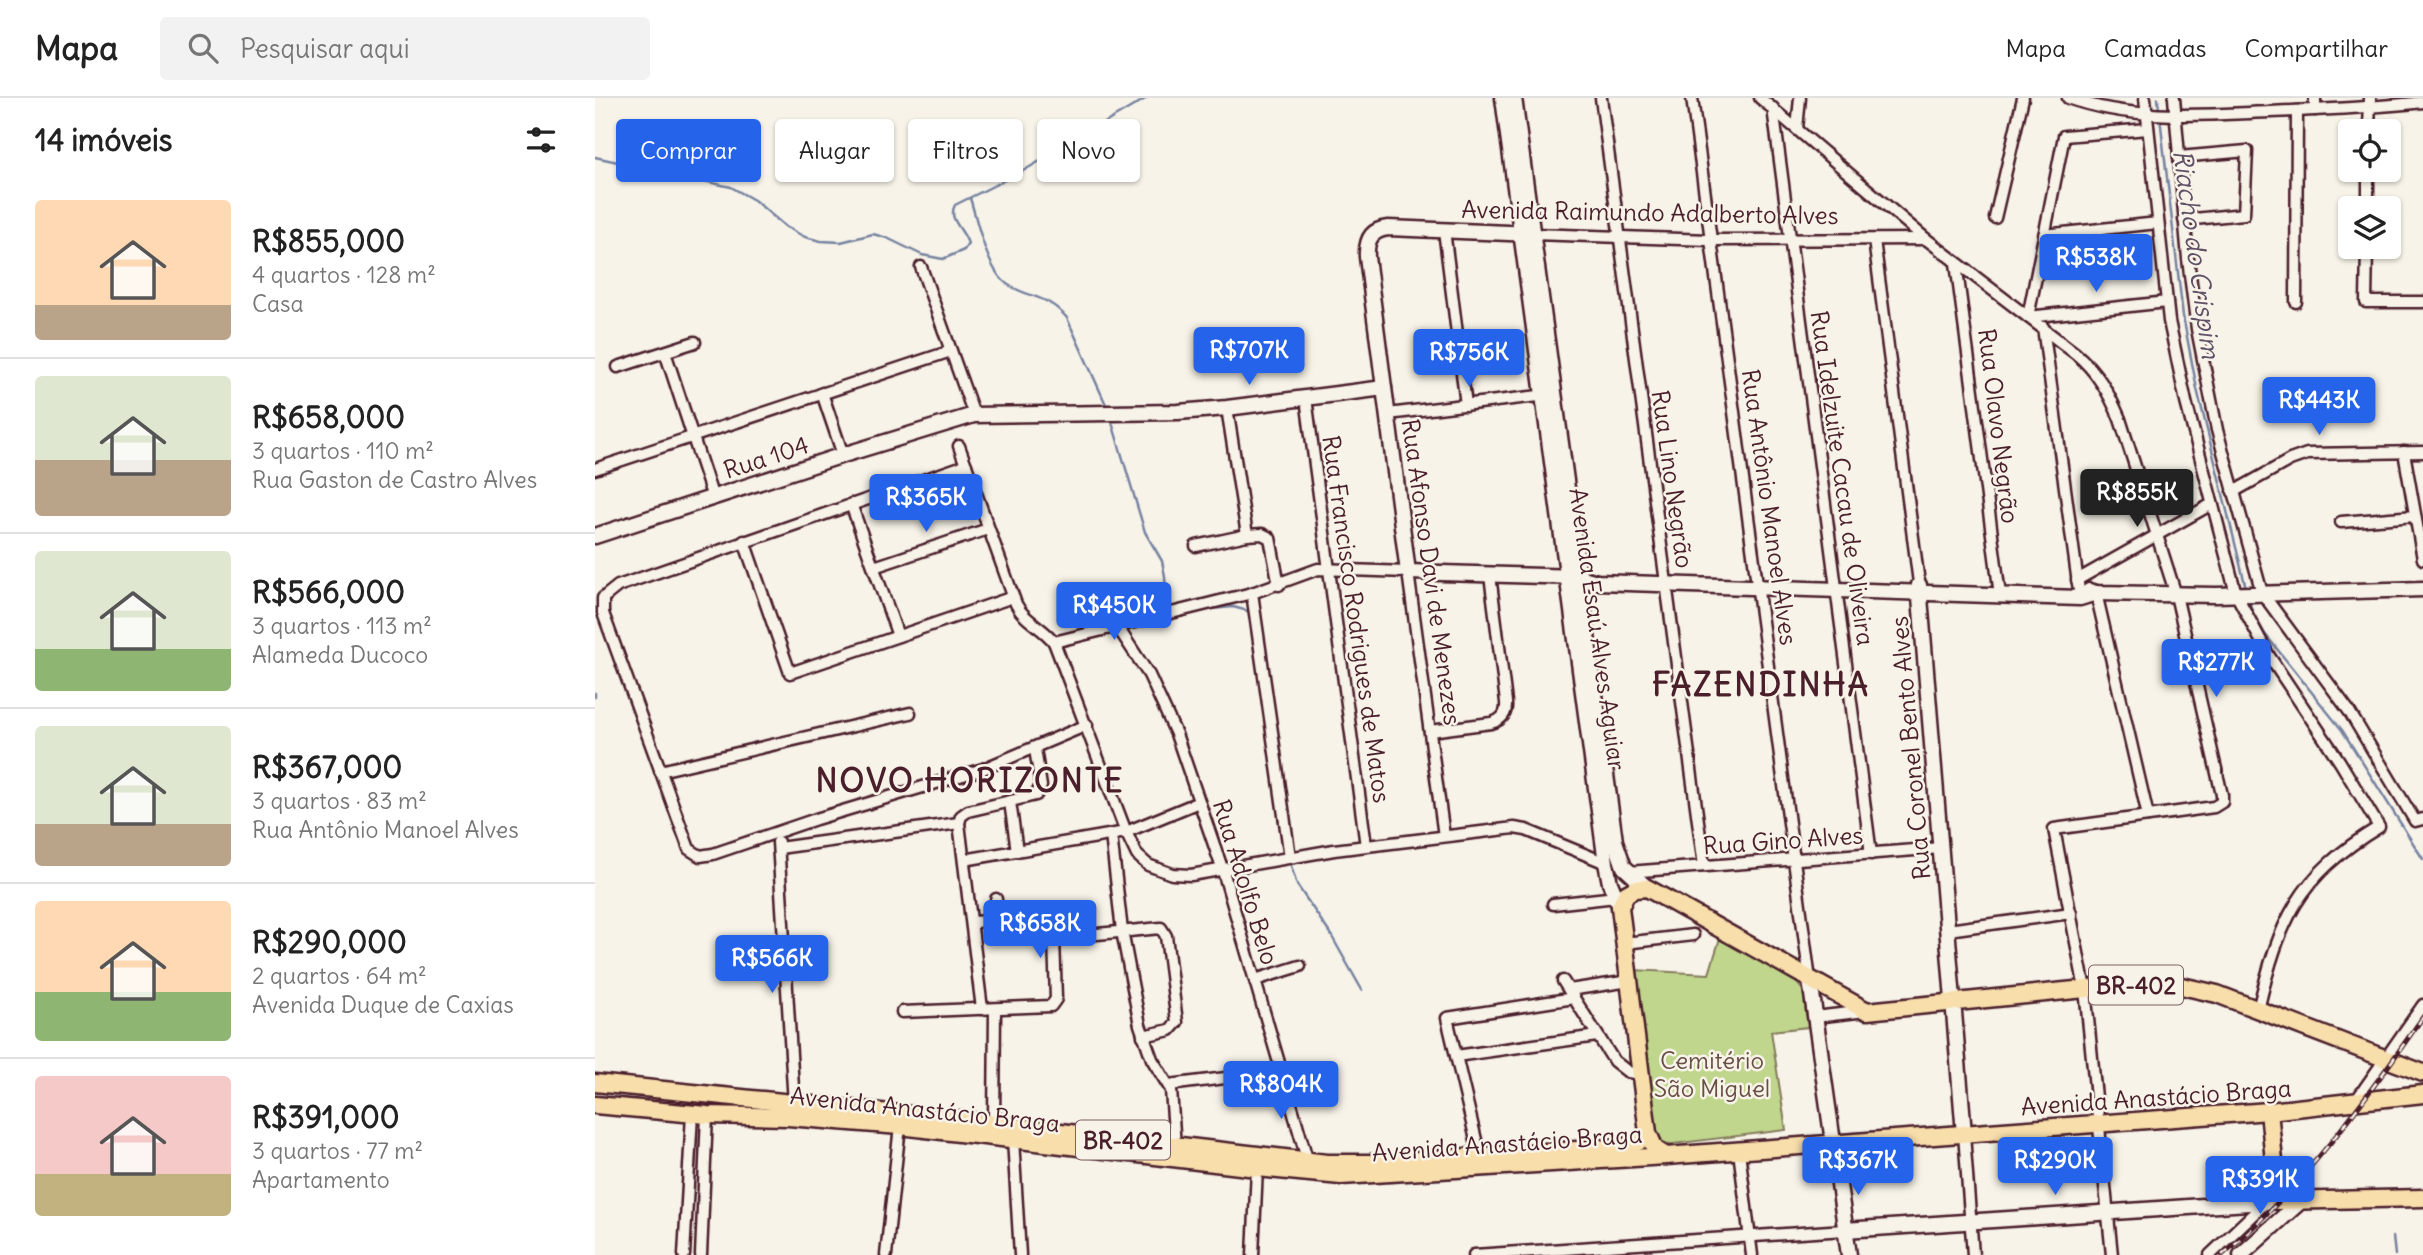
<!DOCTYPE html>
<html lang="pt">
<head>
<meta charset="utf-8">
<style>
	:root { --surface:#fff; --page:#f2f2f2; --text:#222; --muted:#767676; --line:#e0e0e0; --accent:#2563eb }
	body { margin:0; font-family:Delius,sans-serif; background:var(--page); color:var(--text); height:100vh; display:flex; flex-direction:column; font-size:26px; white-space:nowrap }
	* { box-sizing:border-box; margin:0 }
	p { font-size:23px; color:var(--muted) }
	.icon { flex:none; width:38px; height:38px; fill:none; stroke:currentColor; stroke-width:2; stroke-linecap:round; stroke-linejoin:round }
	.map { position:relative; flex:1; overflow:hidden }
	.drawer { display:flex; flex-direction:column; background:var(--surface); width:595px }
	.drawer>* { flex:none }
	.top-card { position:absolute; left:21px; top:21px; width:665px; height:63px; display:flex; gap:14px }
	.fabs { position:absolute; left:1743px; top:21px; display:grid; gap:14px }
	.fabs a { display:grid; place-items:center; width:63px; height:63px; border-radius:7px; background:var(--surface); box-shadow:0 2px 5px #0004; font-size:35px }
	.price { position:absolute; translate:-50% -60px; padding:0 16px; border-radius:7px; background:var(--accent); color:#fff; font-size:23px; line-height:46px; filter:drop-shadow(0 2px 4px #0008) }
	.price::after { content:''; position:absolute; left:50%; top:42px; width:21px; height:16px; margin-left:-10px; background:inherit; clip-path:polygon(0 0,100% 0,50% 100%) }
	.price.selected { background:#222; color:#fff }
	ul { padding:0; list-style:none }
	li { display:flex; align-items:center; gap:21px; height:175px; padding:0 35px }
	li+li { border-top:2px solid var(--line) }
	li span { display:grid; place-items:center; flex:none; width:196px; height:140px; border-radius:7px; color:#555 }
	li>.icon { margin-inline-start:auto }
	span .icon { width:84px; height:84px; fill:#fffc; stroke-width:1 }
	li b { font-size:30px }
	h2 { display:flex; justify-content:space-between; align-items:center; height:84px; padding:0 35px; font-size:30px }
	.pill { padding:0 24px; border-radius:7px; background:var(--surface); box-shadow:0 2px 5px #0004; font-size:24px; line-height:63px }
	.pill.selected { background:var(--accent); color:#fff }
	header { display:flex; align-items:center; gap:42px; box-sizing:border-box; height:98px; padding:0 35px; background:var(--surface); border-bottom:2px solid var(--line) }
	header strong { font-size:33px }
	nav { display:flex; gap:38px; margin-inline-start:auto; font-size:24px }
	.search { width:490px; height:63px; background:var(--page); display:flex; align-items:center; gap:18px; box-sizing:border-box; padding:0 24px; border-radius:7px; color:var(--muted); font-size:26px }
	main { display:flex; flex:1; min-height:0 }
	.map>svg:first-child { display:block }
</style>
</head>
<body>
<header>
<strong>Mapa</strong>
<div class="search"><svg class="icon" aria-label="search" viewBox="0 0 24 24"><circle cx="10" cy="10" r="6"/><path d="M15 15l6 6"/></svg>Pesquisar aqui</div>
<nav><a>Mapa</a><a>Camadas</a><a>Compartilhar</a></nav>
</header>
<main>
<section class="drawer">
<h2>14 imóveis<svg class="icon" aria-label="filters" viewBox="0 0 24 24"><path d="M4 7h16M4 17h16"/><circle cx="9" cy="7" r="2"/><circle cx="15" cy="17" r="2"/></svg></h2>
<ul>
<li><span style="background:linear-gradient(#ffd9b3 75%,#b9a48a 0)"><svg class="icon" aria-label="home" viewBox="0 0 24 24"><path d="M3 11l9-7 9 7M6 9v11h12V9"/></svg></span><div><b>R$855,000</b><p>4 quartos · 128 m²</p><p>Casa</p></div></li>
<li><span style="background:linear-gradient(#dfe7d0 60%,#b9a48a 0)"><svg class="icon" aria-label="home" viewBox="0 0 24 24"><path d="M3 11l9-7 9 7M6 9v11h12V9"/></svg></span><div><b>R$658,000</b><p>3 quartos · 110 m²</p><p>Rua Gaston de Castro Alves</p></div></li>
<li><span style="background:linear-gradient(#dfe7d0 70%,#8fb573 0)"><svg class="icon" aria-label="home" viewBox="0 0 24 24"><path d="M3 11l9-7 9 7M6 9v11h12V9"/></svg></span><div><b>R$566,000</b><p>3 quartos · 113 m²</p><p>Alameda Ducoco</p></div></li>
<li><span style="background:linear-gradient(#dfe7d0 70%,#b9a48a 0)"><svg class="icon" aria-label="home" viewBox="0 0 24 24"><path d="M3 11l9-7 9 7M6 9v11h12V9"/></svg></span><div><b>R$367,000</b><p>3 quartos · 83 m²</p><p>Rua Antônio Manoel Alves</p></div></li>
<li><span style="background:linear-gradient(#ffd9b3 65%,#8fb573 0)"><svg class="icon" aria-label="home" viewBox="0 0 24 24"><path d="M3 11l9-7 9 7M6 9v11h12V9"/></svg></span><div><b>R$290,000</b><p>2 quartos · 64 m²</p><p>Avenida Duque de Caxias</p></div></li>
<li><span style="background:linear-gradient(#f6c9c9 70%,#c2b280 0)"><svg class="icon" aria-label="home" viewBox="0 0 24 24"><path d="M3 11l9-7 9 7M6 9v11h12V9"/></svg></span><div><b>R$391,000</b><p>3 quartos · 77 m²</p><p>Apartamento</p></div></li>
</ul>
</section>
<div class="map">
<svg width="1828" height="1157" viewBox="0 0 1828 1157">
	<rect width="100%" height="100%" fill="#f7f3e8"/>
	<filter id="ink" filterUnits="userSpaceOnUse"><feTurbulence type="fractalNoise" baseFrequency=".0143" numOctaves="2"/><feDisplacementMap in="SourceGraphic" scale="14" xChannelSelector="R" yChannelSelector="G"/><feConvolveMatrix kernelMatrix="1 2 1 2 8 2 1 2 1" color-interpolation-filters="sRGB"/></filter>
	<g filter="url(#ink)">
		<polygon fill="#bfd68c" stroke="#847a5c" stroke-width="2" points="1125,840 1202,885 1208,892 1213,929 1176,933 1191,1032 1062,1048 1039,872 1114,876"/>
		<g fill="none" stroke-linecap="round" stroke-linejoin="round">
			<g stroke="#7783a1" stroke-width="2.5">
				<polyline points="1563,0 1564,12"/>
				<polyline points="1565,19 1588,218 1602,291 1651,490"/>
				<path d="M0,59l136,30 23,13 32,27 19,10 16,4 20,1 32,-8 14,4 35,17 21,4 21,-9 4,-6c-3,-14 -21,-24 -13,-39l68,-34 124,-73"/>
				<path d="M375,100c8,25 17,75 40,88 23,13 37,9 57,32l41,91"/>
				<polyline points="516,321 550,434 567,463 570,478 571,504 578,512"/>
				<polyline points="1653,500 1658,515 1670,536 1747,632 1828,761"/>
				<polyline points="605,512 638,509 653,513 656,520"/>
				<polyline points="0,595 0,599"/>
				<polyline points="694,761 702,787 736,837 767,892"/>
				<polyline points="1798,1139 1800,1157"/>
			</g>
			<g stroke="#4a1f2b" stroke-width="15">
				<g id="street">
					<polyline points="1006,0 1109,768"/>
					<polyline points="1097,0 1215,882"/>
					<path d="M1165,0l166,141 149,114c22,18 34,40 45,66l56,176 46,200v7l-8,5 -160,22 31,160 27,266"/>
					<path d="M1473,0c65,23 133,17 201,14 51,-2 103,-4 154,-10"/>
					<path d="M1550,0l24,223 17,81 50,192 33,62 71,106 39,65c-81,49 -100,94 -121,183"/>
					<polyline points="1579,0 1593,161 1602,231 1622,332 1667,495 1754,613 1820,723 1828,721"/>
					<polyline points="1720,0 1720,12"/>
					<polyline points="1178,10 1276,756"/>
					<polyline points="1202,31 1205,0"/>
					<polyline points="1553,31 1469,38 1433,219 1572,204"/>
					<polyline points="1774,33 1775,0"/>
					<polyline points="1584,59 1652,53 1649,116 1589,122"/>
					<polyline points="1773,110 1773,72"/>
					<polyline points="1400,120 1428,0"/>
					<polyline points="849,132 871,307"/>
					<polyline points="938,136 1115,142 1331,141"/>
					<polyline points="1449,137 1563,125"/>
					<polyline points="1279,142 1324,485"/>
					<polyline points="1772,149 1771,204 1828,204"/>
					<polyline points="1361,165 1405,497"/>
					<polyline points="326,169 379,317"/>
					<polyline points="1701,204 1702,13"/>
					<polyline points="1448,229 1485,500"/>
					<polyline points="70,254 118,400"/>
					<polyline points="23,269 100,244"/>
					<polyline points="227,295 248,357"/>
					<polyline points="711,300 771,748"/>
					<polyline points="632,310 652,437 667,436 675,440 684,487"/>
					<polyline points="793,316 952,297"/>
					<path d="M364,348l57,158c9,18 27,23 38,38l72,190 11,23 11,10 24,9 19,1 143,-25 180,-22 12,2 80,33"/>
					<polyline points="1809,354 1828,461"/>
					<polyline points="371,367 23,488 8,500 8,515 94,751 105,758 118,756 221,721 388,671 492,627"/>
					<polyline points="0,371 356,253"/>
					<polyline points="1638,394 1695,362 1712,356 1828,354"/>
					<polyline points="256,406 303,538"/>
					<polyline points="1746,424 1820,418"/>
					<polyline points="149,443 195,575 418,499"/>
					<polyline points="601,448 652,437"/>
					<polyline points="279,469 393,431"/>
					<polyline points="1482,482 1617,406"/>
					<polyline points="657,495 695,759"/>
					<polyline points="1501,495 1553,718"/>
					<polyline points="522,528 554,577 581,636 628,773 713,1064"/>
					<polyline points="459,544 657,495 723,471 813,474 849,738"/>
					<path d="M835,633l61,-8c11,-3 16,-9 15,-21l-16,-127"/>
					<polyline points="65,673 315,615"/>
					<polyline points="415,704 422,753"/>
					<polyline points="364,725 387,911"/>
					<polyline points="516,737 527,833 545,927 557,961 576,992 580,1048"/>
					<polyline points="183,744 199,1006"/>
					<polyline points="184,750 364,725 366,718 373,713 441,697 446,688 440,651"/>
					<polyline points="369,762 531,734 604,704"/>
					<polyline points="1033,774 1346,750"/>
					<polyline points="401,801 402,823"/>
					<polyline points="958,806 1021,799"/>
					<polyline points="378,824 452,819 457,823 459,840 566,830 571,838 582,924 575,932 548,938"/>
					<polyline points="1353,832 1476,815"/>
					<polyline points="1030,845 1098,837"/>
					<polyline points="660,882 705,868"/>
					<polyline points="968,883 1019,963 1033,974 1046,976"/>
					<polyline points="974,892 1035,883"/>
					<polyline points="307,914 456,908 461,901 459,840"/>
					<polyline points="1220,919 1271,913"/>
					<polyline points="861,958 1002,938"/>
					<polyline points="574,987 687,973"/>
					<polyline points="1760,1004 1828,907"/>
					<polyline points="399,1026 400,911"/>
					<polyline points="1369,1036 1378,1157"/>
					<polyline points="418,1041 425,1157"/>
					<polyline points="1144,1053 1157,1157"/>
					<polyline points="886,1063 852,920 979,900"/>
					<polyline points="89,1157 97,1016"/>
					<polyline points="106,1157 112,1017"/>
					<polyline points="291,1157 305,1028"/>
					<polyline points="658,1157 662,1070"/>
					<polyline points="879,1157 1250,1132"/>
					<polyline points="1615,1157 1671,1104"/>
				</g>
			</g>
			<g stroke="#4a1f2b" stroke-width="19">
				<g id="secondary">
					<polyline points="908,0 1011,765 1015,785 1025,809"/>
					<polyline points="919,0 1020,743 1029,769 1052,790"/>
					<path d="M938,136l-145,-6c-17,2 -22,12 -21,29l41,315 171,5 18,5 483,16 16,-5"/>
					<polyline points="0,438 248,357 379,317 583,314 632,310 789,290"/>
					<polyline points="1324,487 1369,1036"/>
					<polyline points="1494,493 1501,495 1621,497 1828,491"/>
					<polyline points="1215,882 1254,1157"/>
					<polyline points="1250,1132 1683,1103"/>
					<polyline points="1646,1157 1706,1103"/>
				</g>
			</g>
			<g stroke="#4a1f2b" stroke-width="21">
				<g id="primary">
					<polyline points="0,985 364,1022 732,1065 777,1065 1029,1049 1043,1044 1053,1035"/>
					<polyline points="0,1007 112,1017 193,1019 305,1028 662,1070 746,1078 1071,1058 1674,1013 1828,996"/>
					<polyline points="1674,1013 1683,1103 1828,1100"/>
					<polyline points="1071,1058 1060,1051 1053,1035 1025,809 1031,796 1040,791 1052,790 1272,913 1490,891 1553,886 1582,887 1622,896 1828,975"/>
				</g>
			</g>
			<use href="#street" stroke="#f7f3e8" stroke-width="10"/>
			<use href="#secondary" stroke="#f7f3e8" stroke-width="14"/>
			<use href="#primary" stroke="#f8deab" stroke-width="16"/>
			<g stroke="#4a1f2b" stroke-width="5">
				<path id="rail" d="M1627,1157c82,-69 140,-151 201,-238"/>
			</g>
			<use href="#rail" stroke="#f7f3e8" stroke-width="2.5" stroke-dasharray="8" stroke-linecap="butt"/>
		</g>
	</g>
	<g text-anchor="middle" dominant-baseline="central" stroke-width="5" stroke-linejoin="round" paint-order="stroke">
		<g fill="#f7f3e8" stroke="#7e5f64" stroke-width="2">
			<rect x="1494" y="867.5" width="94" height="39" rx="5"/>
			<rect x="481" y="1022.5" width="94" height="39" rx="5"/>
		</g>
		<g font-size="23" font-weight="bold" fill="#4a1f2b">
			<text x="1541" y="887">BR-402</text>
			<text x="528" y="1042">BR-402</text>
		</g>
		<g font-size="24" fill="#4a1f2b" stroke="#f7f3e8">
			<text transform="translate(1055 114) rotate(1)">Avenida Raimundo Adalberto Alves</text>
			<text transform="translate(1404 328) rotate(83)">Rua Olavo Negrão</text>
			<text transform="translate(171 359) rotate(-18)">Rua 104</text>
			<text transform="translate(1248 380) rotate(82)">Rua Idelzuite Cacau de Oliveira</text>
			<text transform="translate(1078 381) rotate(82)">Rua Lino Negrão</text>
			<text transform="translate(1175 409) rotate(82)">Rua Antônio Manoel Alves</text>
			<text transform="translate(837 474) rotate(82)">Rua Afonso Davi de Menezes</text>
			<text transform="translate(762 521) rotate(82)">Rua Francisco Rodrigues de Matos</text>
			<text transform="translate(1003 531) rotate(82)">Avenida Esaú Alves Aguiar</text>
			<text transform="translate(1315 650) rotate(-95)">Rua Coronel Bento Alves</text>
			<text transform="translate(1188 742) rotate(-4)">Rua Gino Alves</text>
			<text transform="translate(651 784) rotate(73)">Rua Adolfo Belo</text>
			<text transform="translate(1561 999) rotate(-4)">Avenida Anastácio Braga</text>
			<text transform="translate(330 1011) rotate(6)">Avenida Anastácio Braga</text>
			<text transform="translate(912 1045) rotate(-4)">Avenida Anastácio Braga</text>
		</g>
		<g font-size="24" fill="#674d43" stroke="#f7f3e8">
			<text x="1117" y="962">Cemitério<tspan x="1117" dy="28">São Miguel</tspan></text>
		</g>
		<g font-size="26" font-style="italic" fill="#605166" stroke="#f7f3e8">
			<text transform="translate(1602 156) rotate(82)">Riacho do Crispim</text>
		</g>
		<g font-size="32" font-weight="bold" letter-spacing="2" fill="#4a1f2b" stroke="#f7f3e8">
			<text x="1166" y="586">FAZENDINHA</text>
			<text x="375" y="682">NOVO HORIZONTE</text>
		</g>
	</g>
</svg>
<div class="fabs">
<a><svg class="icon" aria-label="locate" viewBox="0 0 24 24"><circle cx="12" cy="12" r="6"/><path d="M12 2v4M12 18v4M2 12h4M18 12h4"/></svg></a>
<a><svg class="icon" aria-label="layers" viewBox="0 0 24 24"><path d="M12 4l9 5-9 5-9-5zM3 14l9 5 9-5"/></svg></a>
</div>
<b class="price" style="left:1501px;top:196px">R$538K</b>
<b class="price" style="left:654px;top:289px">R$707K</b>
<b class="price" style="left:874px;top:291px">R$756K</b>
<b class="price" style="left:1724px;top:339px">R$443K</b>
<b class="price selected" style="left:1542px;top:431px">R$855K</b>
<b class="price" style="left:331px;top:436px">R$365K</b>
<b class="price" style="left:519px;top:544px">R$450K</b>
<b class="price" style="left:1621px;top:601px">R$277K</b>
<b class="price" style="left:445px;top:862px">R$658K</b>
<b class="price" style="left:177px;top:897px">R$566K</b>
<b class="price" style="left:686px;top:1023px">R$804K</b>
<b class="price" style="left:1263px;top:1099px">R$367K</b>
<b class="price" style="left:1460px;top:1099px">R$290K</b>
<b class="price" style="left:1665px;top:1118px">R$391K</b>
<div class="top-card">
<a class="pill selected">Comprar</a>
<a class="pill">Alugar</a>
<a class="pill">Filtros</a>
<a class="pill">Novo</a>
</div>
</div>
</main>
</body>
</html>
